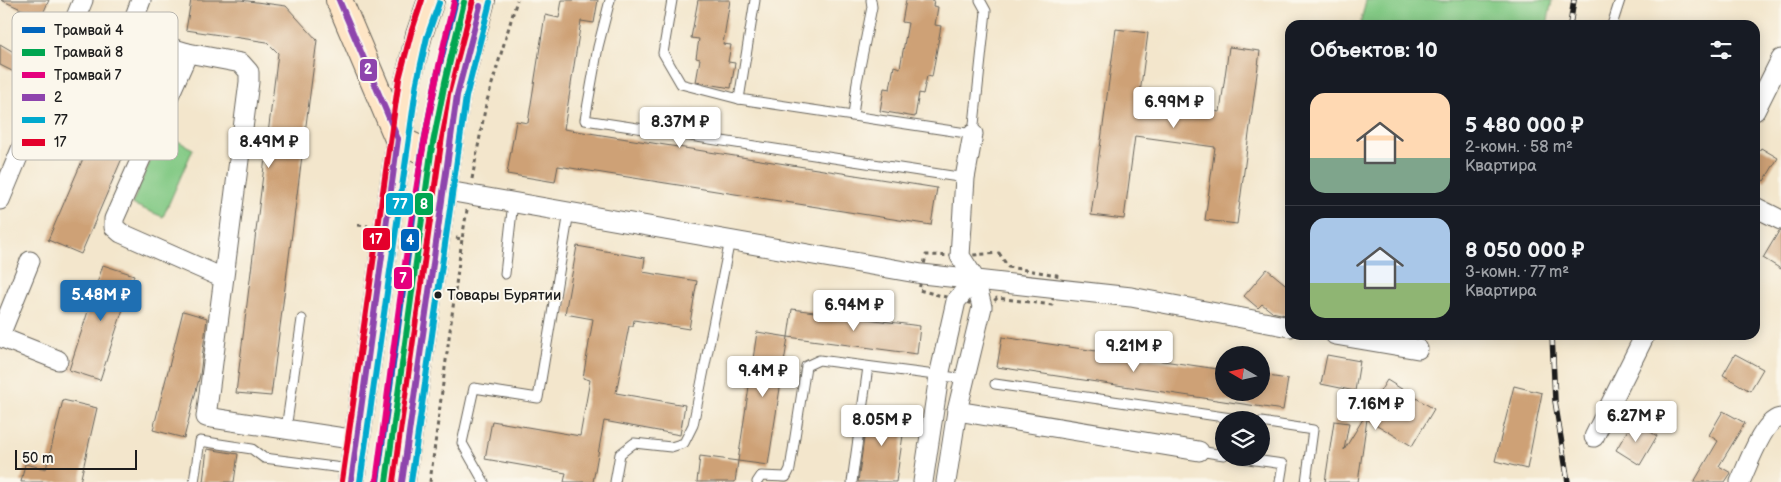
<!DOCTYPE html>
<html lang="ru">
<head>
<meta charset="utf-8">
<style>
	:root { --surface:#171b24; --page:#242831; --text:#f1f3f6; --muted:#9ea1a6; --line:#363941; --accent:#1f6fb2 }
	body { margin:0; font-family:"Balsamiq Sans",sans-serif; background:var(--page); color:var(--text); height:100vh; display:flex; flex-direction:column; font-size:19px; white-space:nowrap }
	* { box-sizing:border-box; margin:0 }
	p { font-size:16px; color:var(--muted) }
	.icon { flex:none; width:28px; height:28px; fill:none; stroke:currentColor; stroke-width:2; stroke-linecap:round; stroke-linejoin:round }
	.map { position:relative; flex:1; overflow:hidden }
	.panel { position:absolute; left:1285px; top:20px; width:475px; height:320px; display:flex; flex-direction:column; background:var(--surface); border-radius:15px; box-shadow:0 2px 12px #0003 }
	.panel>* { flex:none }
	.needle { width:32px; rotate:279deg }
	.controls { position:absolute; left:1215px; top:346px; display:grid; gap:10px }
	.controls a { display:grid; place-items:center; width:55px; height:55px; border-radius:50%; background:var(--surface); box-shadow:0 2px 12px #0003; font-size:25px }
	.scale { position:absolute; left:15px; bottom:12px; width:122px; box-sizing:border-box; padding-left:5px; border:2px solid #1c1c1c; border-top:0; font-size:14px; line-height:18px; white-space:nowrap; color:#1c1c1c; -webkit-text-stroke:4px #fbf7ec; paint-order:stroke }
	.price { position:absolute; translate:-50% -42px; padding:0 11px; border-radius:5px; background:#fff; color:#222; font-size:16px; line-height:32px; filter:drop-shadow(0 1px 2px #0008) }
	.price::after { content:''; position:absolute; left:50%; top:30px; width:15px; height:11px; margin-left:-8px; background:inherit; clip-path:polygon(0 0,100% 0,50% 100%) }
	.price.current { background:var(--accent); color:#fff }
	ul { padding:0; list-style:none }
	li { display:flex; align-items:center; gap:15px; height:125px; padding:0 25px }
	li+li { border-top:1px solid var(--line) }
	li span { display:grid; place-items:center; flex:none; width:140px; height:100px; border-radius:15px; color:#555 }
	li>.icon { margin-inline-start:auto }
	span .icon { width:60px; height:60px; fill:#fffc; stroke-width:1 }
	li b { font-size:21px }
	h2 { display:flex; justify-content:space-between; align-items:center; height:60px; padding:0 25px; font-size:21px }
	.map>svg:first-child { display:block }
</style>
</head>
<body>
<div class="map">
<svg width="1781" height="482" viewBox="0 0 1781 482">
	<rect width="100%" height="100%" fill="#fbf7ec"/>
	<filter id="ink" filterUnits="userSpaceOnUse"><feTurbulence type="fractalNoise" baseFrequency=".02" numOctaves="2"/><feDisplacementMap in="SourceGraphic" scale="10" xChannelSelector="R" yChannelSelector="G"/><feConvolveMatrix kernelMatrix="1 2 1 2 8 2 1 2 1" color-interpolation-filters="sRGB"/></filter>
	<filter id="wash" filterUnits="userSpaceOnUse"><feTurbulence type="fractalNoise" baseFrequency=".0096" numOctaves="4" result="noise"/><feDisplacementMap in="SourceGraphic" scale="20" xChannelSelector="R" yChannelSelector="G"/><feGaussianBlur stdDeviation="1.12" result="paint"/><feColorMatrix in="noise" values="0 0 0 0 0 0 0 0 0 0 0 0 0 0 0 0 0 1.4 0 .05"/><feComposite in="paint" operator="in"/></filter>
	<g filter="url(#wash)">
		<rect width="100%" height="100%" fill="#f3e6cc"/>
		<g fill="#82c984" stroke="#4f7250">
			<polygon points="1366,0 1552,0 1547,25 1360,25"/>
			<polygon points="162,133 193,149 163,217 132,204"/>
		</g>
		<g id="blocks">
			<g fill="#cea176">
				<polygon points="1,0 49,0 41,18"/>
				<polygon points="191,0 241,0 286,6 317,40 271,396 236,393 278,53 267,42 186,30"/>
				<polygon points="562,0 598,0 594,23 581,21 564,129 937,188 931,225 558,166 555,182 507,174 516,121 528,123 545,15 559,18"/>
				<polygon points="698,0 730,0 723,44 731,45 728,62 735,63 731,88 696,82 700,59 696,58 699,39 691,38"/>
				<polygon points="906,0 934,0 933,6 938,7 935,25 941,26 932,77 927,76 923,94 919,93 915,117 880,111 884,88 890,89 894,66 900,68 908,23 902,22"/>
				<polygon points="1116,29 1148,33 1139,101 1220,112 1229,47 1260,51 1237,224 1205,220 1215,147 1135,136 1124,219 1091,215"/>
				<polygon points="0,44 24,58 16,73 0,65"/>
				<polygon points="131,47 165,58 81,254 48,240"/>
				<polygon points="1761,148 1778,158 1764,181 1755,175 1755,157"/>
				<polygon points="1779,231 1781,231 1781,269 1763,258"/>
				<polygon points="577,246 645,258 643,272 697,281 689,329 634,320 633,326 629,326 616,393 685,405 680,435 604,421 593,482 564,482 566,473 485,459 492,421 580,436 590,380 583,378 593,319 565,314"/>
				<polygon points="103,265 134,275 100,380 69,370"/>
				<polygon points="1267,269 1290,288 1290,316 1272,312 1262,304 1258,308 1244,296"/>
				<polygon points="792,309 920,326 917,354 788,337"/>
				<polygon points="183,311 207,318 200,375 184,438 153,430"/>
				<polygon points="757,332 788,337 768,465 738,461"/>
				<polygon points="1002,337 1224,370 1224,392 1261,392 1261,375 1288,379 1283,410 997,367"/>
				<polygon points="1735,354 1763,369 1750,391 1723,375"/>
				<polygon points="1327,355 1360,361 1355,391 1321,384"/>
				<polygon points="1387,380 1434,409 1412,446 1367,419 1358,482 1325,482 1334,421 1349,423 1344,450"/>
				<polygon points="1514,386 1542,393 1527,469 1495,461"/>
				<polygon points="63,400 97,408 80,482 21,482 25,464 46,469"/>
				<polygon points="868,409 906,415 896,482 858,482"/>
				<polygon points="1723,411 1745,423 1719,466 1731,473 1725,482 1694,482 1718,441 1709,435"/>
				<polygon points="1633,421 1657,436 1640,465 1616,450"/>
				<polygon points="207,449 238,454 234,482 203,482"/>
				<polygon points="700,456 738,461 735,482 697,482"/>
			</g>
		</g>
	</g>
	<g filter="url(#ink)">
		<use href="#blocks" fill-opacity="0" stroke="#67635a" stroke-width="1"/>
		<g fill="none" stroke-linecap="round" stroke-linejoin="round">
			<g stroke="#67635a" stroke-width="11">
				<g id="lane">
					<polyline points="610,0 598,47 585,120 965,178"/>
					<polyline points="672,0 663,53 681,84 739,99 973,134 986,11 980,0"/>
					<polyline points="1612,25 1620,0"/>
					<polyline points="739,99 755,0"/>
					<polyline points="853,116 857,82 872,7 871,0"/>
					<polyline points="505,274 513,202"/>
					<polyline points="995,384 1245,420"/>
					<polyline points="1261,422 1313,430 1306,482"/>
					<polyline points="286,429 302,319"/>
					<polyline points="1199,451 1224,455"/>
					<polyline points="1241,458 1283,464 1280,482"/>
					<polyline points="194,482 200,441 252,449 264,458 350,469"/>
					<polyline points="484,482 462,443 474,388 538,398 569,212"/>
					<polyline points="615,482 620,454 634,443 671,447 684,443 693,425 730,240"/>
					<polyline points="757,482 761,476 786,477 790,469 806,366 819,360 966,379"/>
					<polyline points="852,482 868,367"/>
				</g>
			</g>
			<g stroke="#67635a" stroke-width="21">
				<g id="street">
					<polyline points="141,0 131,27 132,34 138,38 188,53"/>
					<polyline points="1755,111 1781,59"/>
					<polyline points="442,190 922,274 1131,297 1290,327"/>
					<polyline points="0,200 83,0"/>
					<polyline points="1755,207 1781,220"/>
					<polyline points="223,278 121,233 114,227 114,219 188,53 241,63 249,72 249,82 206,417 357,440"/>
					<polyline points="0,335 30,261"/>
					<polyline points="1335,335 1418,349"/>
					<polyline points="0,337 58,360"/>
					<polyline points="957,411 1199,451"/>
					<polyline points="1594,437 1645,335"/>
					<polyline points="923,482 939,376 956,301 975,279"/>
					<polyline points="946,482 957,411 982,307 975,279 960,256 965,178 973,134"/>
					<path d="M1740,482c7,-15 24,-64 41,-64"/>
				</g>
			</g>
			<g stroke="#67635a" stroke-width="28">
				<g id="secondary">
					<polyline points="339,0 398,139 446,162"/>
					<polyline points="351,482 408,80 419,35 431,0"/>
					<polyline points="402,482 457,95 482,0"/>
				</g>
			</g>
			<g stroke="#67635a" stroke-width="3" stroke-dasharray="4 4" stroke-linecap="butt">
				<polyline points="472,179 486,104 517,0"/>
				<polyline points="358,225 368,226"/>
				<polyline points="456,238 462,239 467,210"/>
				<polygon points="999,253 1008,267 1057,275 1052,305 997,298 988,308 919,290 926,255 960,256"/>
				<polyline points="430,482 462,239"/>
			</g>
			<use href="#lane" stroke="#fff" stroke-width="9"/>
			<use href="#street" stroke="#fff" stroke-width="19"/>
			<use href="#secondary" stroke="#fee5c5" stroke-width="26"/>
			<g stroke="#1c1c1c" stroke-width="5.5">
				<g id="rail">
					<polyline points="1570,25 1574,0"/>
					<polyline points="1552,335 1555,401 1568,482"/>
				</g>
			</g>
			<use href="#rail" stroke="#fbf7ec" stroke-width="4" stroke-dasharray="11" stroke-linecap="butt"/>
			<g stroke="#fbf7ec" stroke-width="10">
				<g id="bus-1">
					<polyline points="339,0 398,139"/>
					<polyline points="351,482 398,139"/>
					<polyline points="402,482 457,95 480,6"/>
				</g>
			</g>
			<g stroke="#fbf7ec" stroke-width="10">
				<g id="bus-2">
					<polyline points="360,482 417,82 427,37 439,3"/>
					<polyline points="411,482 466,97 490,2"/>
				</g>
			</g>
			<g stroke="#fbf7ec" stroke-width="10">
				<g id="bus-3">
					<polyline points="342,481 399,79 411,33 422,0"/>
					<polyline points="393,481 448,94 473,0"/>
				</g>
			</g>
			<use href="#bus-1" stroke="#8e44ad" stroke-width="6"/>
			<use href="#bus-2" stroke="#00a9ce" stroke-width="6"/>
			<use href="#bus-3" stroke="#e4002b" stroke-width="6"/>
			<g stroke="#fbf7ec" stroke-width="10">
				<polyline id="tram-1" points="377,482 422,152 436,80 456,0"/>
			</g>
			<g stroke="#fbf7ec" stroke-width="10">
				<polyline id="tram-2" points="386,482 431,153 445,82 464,2"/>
			</g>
			<g stroke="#fbf7ec" stroke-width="10">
				<path id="tram-3" d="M376,482c22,-161 38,-323 78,-480"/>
			</g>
			<use href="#tram-1" stroke="#0065bd" stroke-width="6"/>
			<use href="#tram-2" stroke="#00a651" stroke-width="6"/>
			<use href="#tram-3" stroke="#e5007d" stroke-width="6"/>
		</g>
	</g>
	<circle fill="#1c1c1c" stroke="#fbf7ec" stroke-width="2" cx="438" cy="295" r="4.5"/>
	<g text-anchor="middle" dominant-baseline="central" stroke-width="4" stroke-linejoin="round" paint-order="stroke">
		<g font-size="15" fill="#1c1c1c" stroke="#fbf7ec" text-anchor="start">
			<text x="447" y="295">Товары Бурятии</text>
		</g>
	</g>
	<rect x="12" y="12" width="166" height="148" rx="8" fill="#fbf7ec" stroke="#b8b5ae" stroke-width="1"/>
	<rect x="22" y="27" width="23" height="6" fill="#0065bd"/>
	<rect x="22" y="49" width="23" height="7" fill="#00a651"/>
	<rect x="22" y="72" width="23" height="6" fill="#e5007d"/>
	<rect x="22" y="94" width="23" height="7" fill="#8e44ad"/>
	<rect x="22" y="117" width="23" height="6" fill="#00a9ce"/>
	<rect x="22" y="139" width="23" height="7" fill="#e4002b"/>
	<g font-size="14" fill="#1c1c1c">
		<text x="54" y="35">Трамвай 4</text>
		<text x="54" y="57">Трамвай 8</text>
		<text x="54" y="80">Трамвай 7</text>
		<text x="54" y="102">2</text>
		<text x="54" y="125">77</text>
		<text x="54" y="147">17</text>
	</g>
	<g stroke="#fbf7ec" stroke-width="2">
		<rect x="359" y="58" width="19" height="24" rx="5" fill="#8e44ad"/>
		<rect x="414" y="192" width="20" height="24" rx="5" fill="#00a651"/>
		<rect x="385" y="192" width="29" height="24" rx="5" fill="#00a9ce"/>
		<rect x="362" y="227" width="29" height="24" rx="5" fill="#e4002b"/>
		<rect x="400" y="228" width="20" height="24" rx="5" fill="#0065bd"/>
		<rect x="393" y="266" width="20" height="24" rx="5" fill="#e5007d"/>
	</g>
	<g font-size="14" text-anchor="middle" font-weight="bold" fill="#fff">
		<text x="368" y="74">2</text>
		<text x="424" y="209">8</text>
		<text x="400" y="209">77</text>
		<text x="376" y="244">17</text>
		<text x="410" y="245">4</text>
		<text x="403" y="283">7</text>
	</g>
</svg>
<div class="controls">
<a><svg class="needle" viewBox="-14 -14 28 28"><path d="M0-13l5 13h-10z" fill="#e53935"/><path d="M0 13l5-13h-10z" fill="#9ea1a6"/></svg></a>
<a><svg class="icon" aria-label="layers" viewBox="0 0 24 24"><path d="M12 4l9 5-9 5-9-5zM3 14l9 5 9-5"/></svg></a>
</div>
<div class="scale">50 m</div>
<b class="price" style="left:1174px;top:129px">6.99M ₽</b>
<b class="price" style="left:680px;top:149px">8.37M ₽</b>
<b class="price" style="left:269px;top:169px">8.49M ₽</b>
<b class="price current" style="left:101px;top:322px">5.48M ₽</b>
<b class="price" style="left:854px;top:332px">6.94M ₽</b>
<b class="price" style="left:1134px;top:373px">9.21M ₽</b>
<b class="price" style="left:763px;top:398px">9.4M ₽</b>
<b class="price" style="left:1376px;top:431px">7.16M ₽</b>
<b class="price" style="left:1636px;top:443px">6.27M ₽</b>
<b class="price" style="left:882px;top:447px">8.05M ₽</b>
<section class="panel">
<h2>Объектов: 10<svg class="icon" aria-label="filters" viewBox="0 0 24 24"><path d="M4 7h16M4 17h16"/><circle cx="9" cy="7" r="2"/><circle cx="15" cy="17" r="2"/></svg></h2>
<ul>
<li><span style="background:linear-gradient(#ffd9b3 65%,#7fa58c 0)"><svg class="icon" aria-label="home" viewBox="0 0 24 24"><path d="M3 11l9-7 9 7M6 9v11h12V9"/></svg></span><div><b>5 480 000 ₽</b><p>2-комн. · 58 m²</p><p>Квартира</p></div></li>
<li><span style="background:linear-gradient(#a9c7e8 65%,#8fb573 0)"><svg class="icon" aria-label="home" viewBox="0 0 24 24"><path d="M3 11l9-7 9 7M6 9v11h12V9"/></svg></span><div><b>8 050 000 ₽</b><p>3-комн. · 77 m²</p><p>Квартира</p></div></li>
</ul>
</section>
</div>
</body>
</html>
